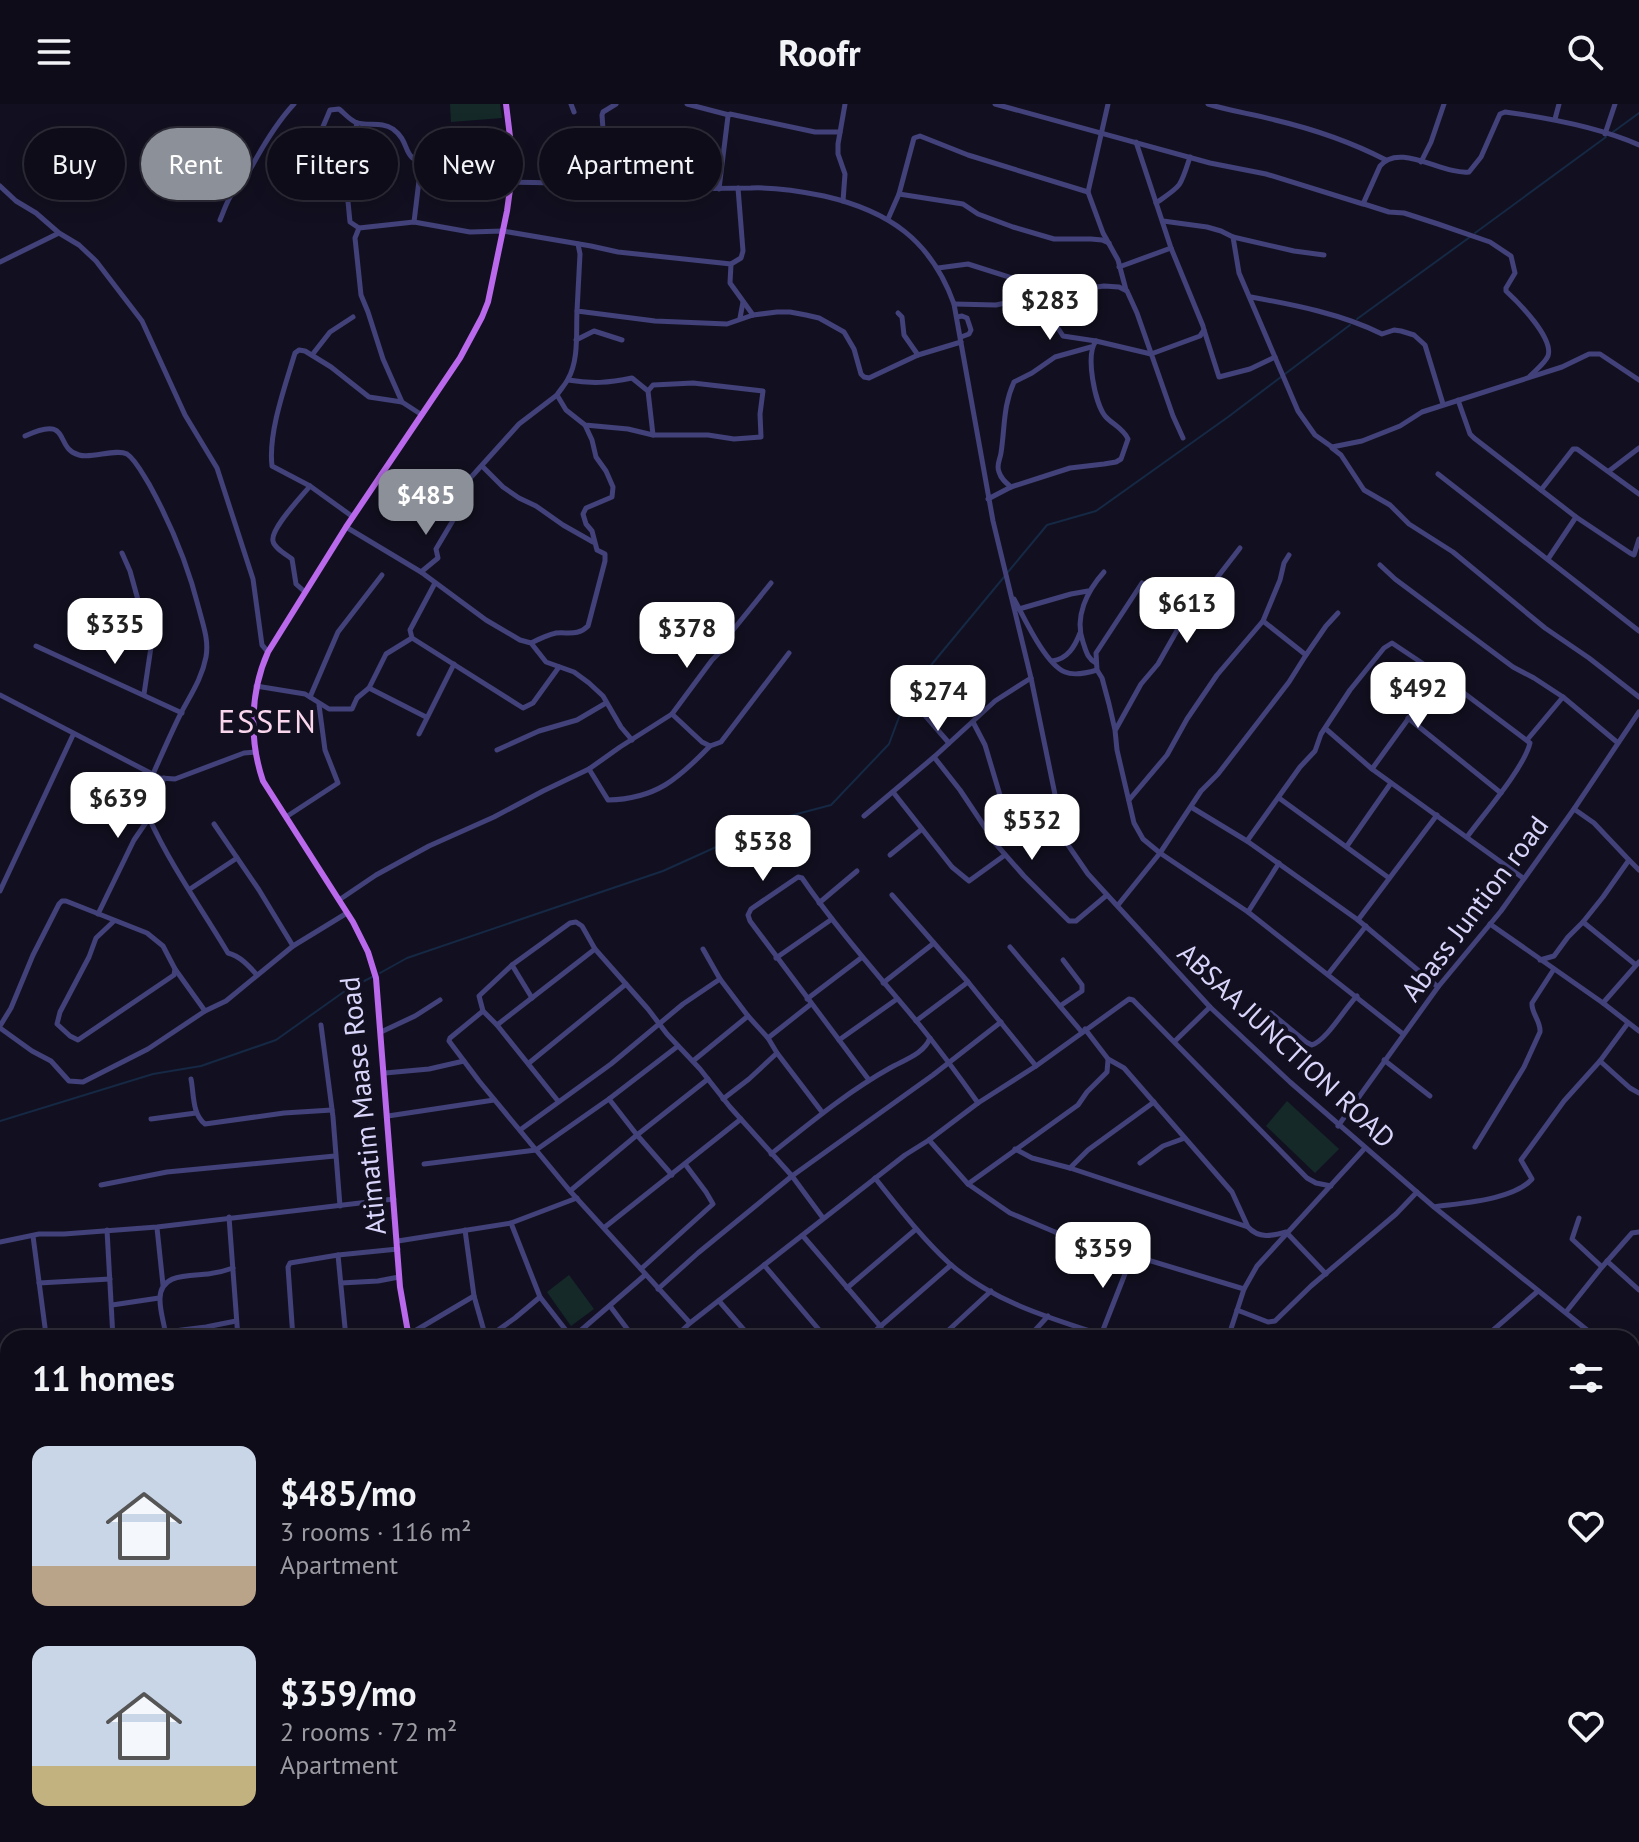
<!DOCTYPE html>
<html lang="en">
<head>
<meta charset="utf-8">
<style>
	:root { --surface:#0e0c18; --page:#1c1a25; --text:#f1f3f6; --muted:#9b9ba2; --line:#2e2c37; --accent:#8c9099 }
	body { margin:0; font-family:"PT Sans",sans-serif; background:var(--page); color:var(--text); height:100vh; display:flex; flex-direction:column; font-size:30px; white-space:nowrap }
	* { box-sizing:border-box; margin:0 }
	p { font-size:26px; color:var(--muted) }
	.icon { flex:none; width:44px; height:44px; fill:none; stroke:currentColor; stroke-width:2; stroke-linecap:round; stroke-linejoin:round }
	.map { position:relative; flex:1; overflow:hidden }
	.details { position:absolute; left:0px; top:1226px; width:1640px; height:512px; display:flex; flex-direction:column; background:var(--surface); border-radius:24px 24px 0 0; box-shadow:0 4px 20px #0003,0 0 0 2px var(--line) }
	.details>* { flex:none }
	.hud { position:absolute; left:24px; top:24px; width:800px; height:72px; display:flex; gap:16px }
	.price { position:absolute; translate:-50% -68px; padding:0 18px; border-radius:16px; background:#fff; color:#222; font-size:26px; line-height:52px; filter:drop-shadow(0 2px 4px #0008) }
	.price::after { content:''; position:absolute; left:50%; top:48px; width:24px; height:18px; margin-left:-12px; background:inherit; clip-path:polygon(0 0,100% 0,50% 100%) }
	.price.selected { background:var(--accent); color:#fff }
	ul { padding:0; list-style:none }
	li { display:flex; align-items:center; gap:24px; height:200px; padding:0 32px }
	li span { display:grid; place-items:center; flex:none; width:224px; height:160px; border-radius:16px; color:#555 }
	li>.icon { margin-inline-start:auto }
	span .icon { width:96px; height:96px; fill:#fffc; stroke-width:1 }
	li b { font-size:34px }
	h2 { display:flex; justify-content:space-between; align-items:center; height:96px; padding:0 32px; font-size:34px }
	.pill { padding:0 28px; border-radius:36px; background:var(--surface); box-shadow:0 4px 20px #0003,0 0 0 2px var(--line); font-size:28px; line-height:72px }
	.pill.selected { background:var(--accent); color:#fff }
	header { display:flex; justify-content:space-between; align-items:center; height:104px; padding:0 32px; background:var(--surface); font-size:36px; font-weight:600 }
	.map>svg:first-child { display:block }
</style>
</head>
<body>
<header><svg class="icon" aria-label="menu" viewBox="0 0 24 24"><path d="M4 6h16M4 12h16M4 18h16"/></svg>Roofr<svg class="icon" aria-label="search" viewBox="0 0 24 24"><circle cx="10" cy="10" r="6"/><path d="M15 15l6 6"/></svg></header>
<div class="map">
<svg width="1639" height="1738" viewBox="0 0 1639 1738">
	<rect width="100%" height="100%" fill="#121020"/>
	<g fill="#142928">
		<polygon points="450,0 500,0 502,14 451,18"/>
		<polygon points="1287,997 1339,1045 1315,1069 1266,1022"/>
		<polygon points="569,1171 594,1205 571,1222 547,1188"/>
	</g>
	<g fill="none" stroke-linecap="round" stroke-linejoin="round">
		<g stroke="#152844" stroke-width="2">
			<polyline points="1613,28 1639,9"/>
			<polyline points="1475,129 1606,33"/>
			<polyline points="1357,215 1470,133"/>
			<polyline points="1008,468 1047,421 1096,407 1228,313 1350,221"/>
			<polyline points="380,869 407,854 663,767 778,715 831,701 889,640 908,589 1004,473"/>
			<polyline points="0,1017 153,970 201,962 276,936 345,887 372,873"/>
			<polyline points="0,1383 8,1392"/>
			<polyline points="1079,1730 1110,1738"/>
		</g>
		<g stroke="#424179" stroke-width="5">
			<polyline points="571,0 574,8"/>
			<polyline points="687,0 729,11"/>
			<path d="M995,0l215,59 56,11 97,30 17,-38c19,-24 63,9 89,6l12,-15 19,-43 5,-2c44,6 94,15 134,33"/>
			<path d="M1208,0c22,7 45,10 67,16 38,9 76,22 111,40"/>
			<polyline points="1555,15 1559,0"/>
			<polyline points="357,19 345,67 350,118 359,124"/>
			<path d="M322,25l8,-19 9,-1c5,4 10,10 16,13 12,5 26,-1 38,7 21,16 4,29 40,38l79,4"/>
			<polyline points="1605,30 1615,0"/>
			<polyline points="1421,58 1431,38 1444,0"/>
			<path d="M511,78c33,1 66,1 99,3 22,1 45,4 67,4 25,0 49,-1 74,-1 24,-1 49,3 73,8 65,15 107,44 130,108l39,217 38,157 28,136 9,31 20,29 122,133 80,75 144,125 163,131"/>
			<polyline points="607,81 602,11 603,8 616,0"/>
			<polyline points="0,82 16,97 36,109 59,129 79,141 96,157 142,217 185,311 217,364 253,475 262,541 268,548"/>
			<polyline points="719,85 728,12 730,10 815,28 840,28"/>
			<polyline points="1088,88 1108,0"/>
			<polyline points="899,90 963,100 978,110 1013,123 1054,135 1091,135 1102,136 1109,139"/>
			<polyline points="843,97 845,70 838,50 838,40 845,0"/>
			<path d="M1156,99c26,-18 24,-15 34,-46"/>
			<path d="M1364,100l25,8 15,1 34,11 52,18 21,14 4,17 -9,15v3c12,11 48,47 42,65 -3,7 -12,14 -18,20"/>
			<polyline points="888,115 899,90 914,34 920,32 968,51 1088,88 1103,129 1118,156 1126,186"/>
			<path d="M220,116c3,-7 6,-16 10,-23 6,-11 16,-20 22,-31 12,-22 25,-44 42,-62"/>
			<polyline points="1163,117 1207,123 1221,127 1233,133 1239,169 1298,307 1315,331 1332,343 1362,337 1400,322 1422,308 1562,263 1589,250 1600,250 1639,276"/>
			<polyline points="414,118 421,60"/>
			<polyline points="1233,133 1294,147 1324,151"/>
			<polyline points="578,140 580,150 577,207 655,217 727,220 753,211 777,208 790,208 806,211 819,214 844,228 854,245 861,270 864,273 869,274 918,251 961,238"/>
			<polyline points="0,158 59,129"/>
			<polyline points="731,160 730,179 753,211"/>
			<polyline points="1119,163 1171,144"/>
			<polyline points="938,164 968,160 1040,183 1052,189 1104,182 1119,183 1127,187 1137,209 1173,312 1183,334"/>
			<path d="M1251,193c44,8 91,17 131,37l12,-4 7,1 13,4 11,10 18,59"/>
			<polyline points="954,200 996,201 1052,189 1056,221 1063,232 1096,237 1151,250 1200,232 1204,226 1203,222 1171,144 1136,38"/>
			<polyline points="898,209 902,213 904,231 918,251"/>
			<polyline points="957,213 962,212 967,214 971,226 969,230 961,233"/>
			<polyline points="740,214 743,198"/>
			<polyline points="1204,226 1219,273 1250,265 1275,253"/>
			<polyline points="576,236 594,227 622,236"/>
			<polyline points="312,251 330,228 353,213"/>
			<path d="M568,276c24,4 40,3 64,-2l16,13 5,44"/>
			<polyline points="557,291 566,306 585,321 628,325 653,331 708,331 734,335 761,333 760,310 763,287 693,279 653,281 648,287"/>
			<polyline points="1458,296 1470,330 1474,334 1576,413 1630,449 1634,451 1639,435"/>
			<polyline points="402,298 383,255 368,208 361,191 355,134 359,124 414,118 470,128 503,127 591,142 618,148 731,160 741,154 743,147 738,84"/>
			<path d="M25,332c48,-22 28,12 54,19 13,4 37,-7 48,-1 9,6 16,21 22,30 22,40 39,81 50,125 4,16 10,31 7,48 -4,21 -15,37 -25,56 -10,20 -19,41 -28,61"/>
			<polyline points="1332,344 1341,351 1364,386 1390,401 1409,420 1453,448 1545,524 1589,554 1639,593"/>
			<polyline points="482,362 503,383 519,394 536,402 563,421 593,438"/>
			<polyline points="1609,367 1639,344"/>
			<polyline points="381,370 450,403 455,413 436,445 438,454 421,468"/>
			<polyline points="1438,370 1639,527"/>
			<path d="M1011,383c-5,-4 -10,-8 -12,-15 -3,-7 1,-12 2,-19 4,-26 2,-47 13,-71l18,-9 23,-16 36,-10"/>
			<polyline points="1541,386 1573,345 1577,345 1639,390"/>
			<path d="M988,395l23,-12 59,-19 34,-4 12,-2 5,-3 7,-20c-5,-11 -15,-14 -23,-23 -10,-13 -20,-61 -9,-75"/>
			<path d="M450,403l5,-12 64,-71 38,-29c3,-5 8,-10 11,-16 11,-19 8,-47 9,-68"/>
			<path d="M353,413l-43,-31 -38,-20c-4,-33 13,-80 23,-113l4,-3 6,1 26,16 38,30 33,5 20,13"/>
			<polyline points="346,423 421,468 486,516 520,536 531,539 546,558 574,568 589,579 603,592 621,623 632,636"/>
			<polyline points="122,449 130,467 151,543 144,590"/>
			<polyline points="1548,455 1576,413"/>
			<polyline points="1380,461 1395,475 1513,563 1534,574 1563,593 1618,639"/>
			<polyline points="1142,479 1096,549 1097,566 1102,574 1109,600 1115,626 1117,646 1134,719 1143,735 1160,749 1248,808 1403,930"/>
			<path d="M305,488l-9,-8 -4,-25c-5,-4 -18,-11 -19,-18 -3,-12 29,-45 37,-55"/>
			<path d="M1014,495c10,18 31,65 51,73 9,4 22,1 32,-2"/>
			<polyline points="1019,505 1071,490 1088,487"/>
			<polyline points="1263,517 1280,476 1284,459 1289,451"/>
			<polyline points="412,534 523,604 533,599 559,563"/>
			<polyline points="412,534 410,526 435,479"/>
			<path d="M531,539c8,-4 16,-8 25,-10 13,-1 22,3 32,-7l17,-65v-7l-8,-4 -5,-19 -6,-7 -3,-10 3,-6 26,-11 1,-10 -7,-16 -10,-14 -4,-17 -7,-15"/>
			<polyline points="36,542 182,609"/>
			<polyline points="1306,551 1326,522 1338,509"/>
			<path d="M1052,557c16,-2 23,-15 28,-28"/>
			<path d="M1096,559c-9,-5 -10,-12 -13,-21 -9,-25 4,-51 21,-70"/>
			<polyline points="256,582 305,590 329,605 352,605 357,594 369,584 386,550 412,534"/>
			<polyline points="369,584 426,613"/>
			<polyline points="0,591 160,674 175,675 244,649 256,648"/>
			<polyline points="310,593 338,528 382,471"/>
			<polyline points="916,601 949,639"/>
			<polyline points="672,610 702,638 710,642 721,638 789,549"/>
			<polyline points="1408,614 1501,689"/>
			<polyline points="973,618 985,641 1008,718"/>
			<polyline points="1116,625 1141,580 1158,560 1179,523 1240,444"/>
			<polyline points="1326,625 1372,665 1523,774"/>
			<polyline points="419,630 454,560"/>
			<polyline points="1527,636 1563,593"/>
			<polyline points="497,646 539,627 577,616 606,599"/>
			<polyline points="934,653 960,686 988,728"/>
			<path d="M589,665l19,31c48,-1 70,-21 102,-54"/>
			<polyline points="1372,665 1440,571"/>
			<polyline points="893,688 952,763 969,777 1005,751"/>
			<polyline points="1056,694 988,728 995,739 1024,772 1069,817 1076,817 1107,791"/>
			<polyline points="1279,694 1389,774"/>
			<polyline points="1191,703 1247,737 1358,816 1438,883"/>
			<polyline points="864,712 934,653 995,597 1031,574"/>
			<polyline points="286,713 338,679 325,646 319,601"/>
			<path d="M149,714c21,46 50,87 76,130l3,5c12,3 21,13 29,22"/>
			<polyline points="214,720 259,786 293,842"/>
			<path d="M1247,737l53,-74 15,-16 6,-17 29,-44 34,-42 8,-5 48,32 90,68c-6,25 -47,72 -63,94"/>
			<polyline points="1347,742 1391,679"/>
			<polyline points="890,751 922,725"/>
			<polyline points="1629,756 1639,766"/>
			<polyline points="190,785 237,754"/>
			<polyline points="0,787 73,631"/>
			<polyline points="892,791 968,878 1036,962"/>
			<polyline points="339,796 376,771 429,742 494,713 543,687 589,665 620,643 672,610 712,556 722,546 729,531 771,479"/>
			<polyline points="819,799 857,767"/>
			<polyline points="1118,801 1160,749 1201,687 1218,670 1289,578 1306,551 1263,517 1217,571 1187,615 1167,651 1129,696"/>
			<polyline points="1248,808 1279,759"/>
			<polyline points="98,810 134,736 149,714 164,674"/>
			<polyline points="1358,816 1437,711"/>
			<polyline points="1583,818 1636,861"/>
			<polyline points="1490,820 1603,899 1639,927"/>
			<polyline points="1010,843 1081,927"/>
			<polyline points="595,845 648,905 667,930 700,965 730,1003 792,1072 823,1114"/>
			<polyline points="703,845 720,875 748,912 768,934 777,949 822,1008"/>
			<polyline points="776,854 832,815"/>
			<polyline points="1540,856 1554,852 1568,833 1583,818 1603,793 1629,756 1594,719 1574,705"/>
			<polyline points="175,865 205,907"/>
			<polyline points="1329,869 1366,822"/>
			<polyline points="883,879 934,839"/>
			<polyline points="532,894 512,861 479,892 483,907 497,921 558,997"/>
			<polyline points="807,895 861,854"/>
			<polyline points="1603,899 1639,858"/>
			<polyline points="1060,902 1082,887 1082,881 1063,856"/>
			<polyline points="483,907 450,934 449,937 479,977 570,1087 690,1219"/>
			<path d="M1271,909l35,29 6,3c15,-5 32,-36 45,-49"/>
			<polyline points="916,917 968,878"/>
			<polyline points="321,921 333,1013 340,1102"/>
			<polyline points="497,921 595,845 582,822 576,818 570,819 512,861"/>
			<polyline points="0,922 11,904 33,851 59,800 62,797 66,797 147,829 163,842 175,865 174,871 78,936 70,932 57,920 60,908 89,853 96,834 114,817"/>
			<polyline points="0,924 32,947 51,957 69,977 83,978 148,945 205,907 226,897 293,842 347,809"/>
			<path d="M1085,925l23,30 16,9 108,124 16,35c11,12 24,9 38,5l40,42"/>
			<polyline points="381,928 415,912 440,896"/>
			<polyline points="768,934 811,900"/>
			<polyline points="839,936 897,895"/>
			<polyline points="1175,937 1210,903"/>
			<polyline points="1384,956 1430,992"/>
			<polyline points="693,957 748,912"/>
			<polyline points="1600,957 1630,984 1639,989"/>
			<polyline points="529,959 626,880"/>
			<polyline points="385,969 429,965 464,957"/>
			<path d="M191,975c3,15 1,35 14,45l79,-11 48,-3"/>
			<path d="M869,976l-119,-159 -2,-6 3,-6 47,-32 4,1c35,51 76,97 116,145 21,26 41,53 60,80"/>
			<polyline points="609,995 637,1031 672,1071"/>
			<polyline points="723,995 749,975 777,949"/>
			<polyline points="388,1012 494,996"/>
			<polyline points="151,1015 196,1009"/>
			<polyline points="1338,1022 1438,883 1501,807 1574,705 1639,608"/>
			<polyline points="520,1026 611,960 683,900 720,875"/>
			<polyline points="929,1036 968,1080 1010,1109 1055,1128 1244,1185"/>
			<path d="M1475,1043l49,-80 16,-35c1,-11 -9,-19 -8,-29l22,-34"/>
			<polyline points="1015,1045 1032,1054 1070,1064 1248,1123"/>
			<path d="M771,1050c39,-31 76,-62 119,-86 14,-8 34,-14 40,-30"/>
			<polyline points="1140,1059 1163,1042 1185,1034"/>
			<polyline points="424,1060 536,1046 609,995 678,942"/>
			<polyline points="1070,1064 1088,1046 1154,998"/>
			<path d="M875,1074c24,30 46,59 74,85 45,40 107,57 163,75"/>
			<polyline points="968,1080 1078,1001 1087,988 1107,968 1108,956"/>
			<polyline points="101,1081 167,1068 335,1052"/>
			<polyline points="570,1087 637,1031 708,975"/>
			<path d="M1434,1103c27,-4 80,-7 98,-28l-11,-19 43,-59 36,-40 28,-38"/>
			<polyline points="229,1113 238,1234"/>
			<polyline points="1579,1114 1572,1135 1602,1163"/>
			<polyline points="511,1119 540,1193 572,1234"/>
			<polyline points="605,1123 741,1015"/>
			<polyline points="157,1124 163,1181"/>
			<polyline points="107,1126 113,1234"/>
			<polyline points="465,1126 474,1192 486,1234"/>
			<polyline points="33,1132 46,1231 50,1234"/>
			<polyline points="803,1132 881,1223"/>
			<polyline points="398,1137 511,1119 577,1094"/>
			<polyline points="0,1138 39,1130 64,1130 157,1123 394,1095"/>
			<polyline points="338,1151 346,1234"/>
			<polyline points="1607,1157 1639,1186"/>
			<polyline points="764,1161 826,1234"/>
			<polyline points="641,1165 713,1100 706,1088 685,1060"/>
			<polyline points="39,1179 110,1175"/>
			<polyline points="341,1179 378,1177 399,1173"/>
			<polyline points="847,1184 915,1126"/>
			<polyline points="658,1185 698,1149 792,1072 933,971 1001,918"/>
			<polyline points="719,1197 751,1234"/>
			<polyline points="112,1201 159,1194"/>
			<polyline points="610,1202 634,1234"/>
			<polyline points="1237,1206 1268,1218 1275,1217 1311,1182 1396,1110 1417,1088"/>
			<polyline points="1566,1208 1602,1163 1632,1129 1639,1128"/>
			<polyline points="166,1228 206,1223 236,1217"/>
			<polyline points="408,1231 474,1192"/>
			<polyline points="1101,1231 1132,1152"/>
			<polyline points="71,1234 113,1229"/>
			<path d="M166,1234c-1,-13 -6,-25 -6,-38 -1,-27 29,-24 48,-26 9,-1 17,-3 25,-6"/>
			<polyline points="293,1234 288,1163 290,1159 338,1151 398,1145"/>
			<polyline points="487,1234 515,1214 540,1193"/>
			<polyline points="572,1234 645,1171"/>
			<polyline points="674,1234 690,1219 905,1051 929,1036 978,999 1036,962 1129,895 1133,896 1307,1074 1316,1079 1331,1082"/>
			<polyline points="867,1234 951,1161"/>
			<polyline points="940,1234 991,1187"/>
			<polyline points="1028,1234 1048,1212"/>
			<polyline points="1228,1234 1244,1185 1257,1162 1365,1044"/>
			<polyline points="1484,1234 1538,1187"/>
			<polyline points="1632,1264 1639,1258"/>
			<polyline points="1632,1267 1639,1275"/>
			<polyline points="0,1308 2,1329"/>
			<polyline points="1632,1399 1639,1395"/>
			<polyline points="1632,1413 1639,1419"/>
			<polyline points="1632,1517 1639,1523"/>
			<polyline points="0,1565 8,1546"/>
			<polyline points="0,1659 8,1662"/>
			<polyline points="1632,1660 1638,1642"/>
			<polyline points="0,1730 20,1738"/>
			<polyline points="163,1730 180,1738"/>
			<polyline points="316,1730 318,1738"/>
			<polyline points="805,1730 826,1738"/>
			<polyline points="957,1730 970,1738"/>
			<polyline points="1317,1730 1339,1738"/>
			<polyline points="1630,1730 1639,1733"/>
			<polyline points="40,1738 44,1730"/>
			<polyline points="185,1738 188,1730"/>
			<polyline points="254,1738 257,1730"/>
			<polyline points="417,1738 418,1730"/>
			<polyline points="544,1738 547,1730"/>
			<polyline points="684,1738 686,1730"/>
			<polyline points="875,1738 879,1730"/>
			<polyline points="935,1738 939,1730"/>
			<polyline points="1277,1738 1280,1730"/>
			<polyline points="1371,1738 1375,1730"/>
			<polyline points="1428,1738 1432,1730"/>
			<polyline points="1490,1738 1495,1730"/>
			<polyline points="1546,1738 1550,1730"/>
		</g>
		<g stroke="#ba69ec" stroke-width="6">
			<path d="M409,1234l-9,-51 -24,-309 -8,-26 -15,-30 -90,-141c-14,-41 -13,-89 5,-129l78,-125 114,-169 22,-41 6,-15 19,-91 4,-29v-37l-5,-41"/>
			<polyline points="623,1738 627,1730"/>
		</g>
	</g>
	<g text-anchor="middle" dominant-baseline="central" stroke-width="8" stroke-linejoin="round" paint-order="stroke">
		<g font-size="28" fill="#d8d4fa" stroke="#121020">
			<text transform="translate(1474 804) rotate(-53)">Abass Juntion road</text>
			<text transform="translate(1287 941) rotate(43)">ABSAA JUNCTION ROAD</text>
			<text transform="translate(362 1002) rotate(-96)">Atimatim Maase Road</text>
		</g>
		<g font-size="32" letter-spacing="2" fill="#fad6ed" stroke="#121020">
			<text x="268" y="617">ESSEN</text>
		</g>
	</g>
</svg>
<b class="price" style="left:1050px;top:238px">$283</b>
<b class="price selected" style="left:426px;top:433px">$485</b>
<b class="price" style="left:1187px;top:541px">$613</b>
<b class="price" style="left:115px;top:562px">$335</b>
<b class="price" style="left:687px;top:566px">$378</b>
<b class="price" style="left:1418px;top:626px">$492</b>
<b class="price" style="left:938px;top:629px">$274</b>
<b class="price" style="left:118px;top:736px">$639</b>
<b class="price" style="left:1032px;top:758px">$532</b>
<b class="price" style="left:763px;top:779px">$538</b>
<b class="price" style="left:1103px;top:1186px">$359</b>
<div class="hud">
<a class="pill">Buy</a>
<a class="pill selected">Rent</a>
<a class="pill">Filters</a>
<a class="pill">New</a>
<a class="pill">Apartment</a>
</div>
<section class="details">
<h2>11 homes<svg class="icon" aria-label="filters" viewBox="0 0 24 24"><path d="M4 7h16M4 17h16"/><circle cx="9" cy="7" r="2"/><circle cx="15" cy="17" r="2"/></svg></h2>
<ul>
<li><span style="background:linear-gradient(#c9d6e8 75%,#b9a48a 0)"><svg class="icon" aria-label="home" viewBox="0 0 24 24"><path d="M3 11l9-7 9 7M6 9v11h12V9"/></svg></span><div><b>$485/mo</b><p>3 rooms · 116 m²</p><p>Apartment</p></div><svg class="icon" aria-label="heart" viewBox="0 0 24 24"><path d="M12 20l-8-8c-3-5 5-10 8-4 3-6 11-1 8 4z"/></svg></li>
<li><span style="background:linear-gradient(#c9d6e8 75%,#c2b280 0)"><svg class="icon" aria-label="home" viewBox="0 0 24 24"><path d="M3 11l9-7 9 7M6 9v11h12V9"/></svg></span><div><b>$359/mo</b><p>2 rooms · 72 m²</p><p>Apartment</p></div><svg class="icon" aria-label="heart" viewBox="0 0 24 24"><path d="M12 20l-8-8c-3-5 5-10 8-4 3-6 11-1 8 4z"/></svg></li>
</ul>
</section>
</div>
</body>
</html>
